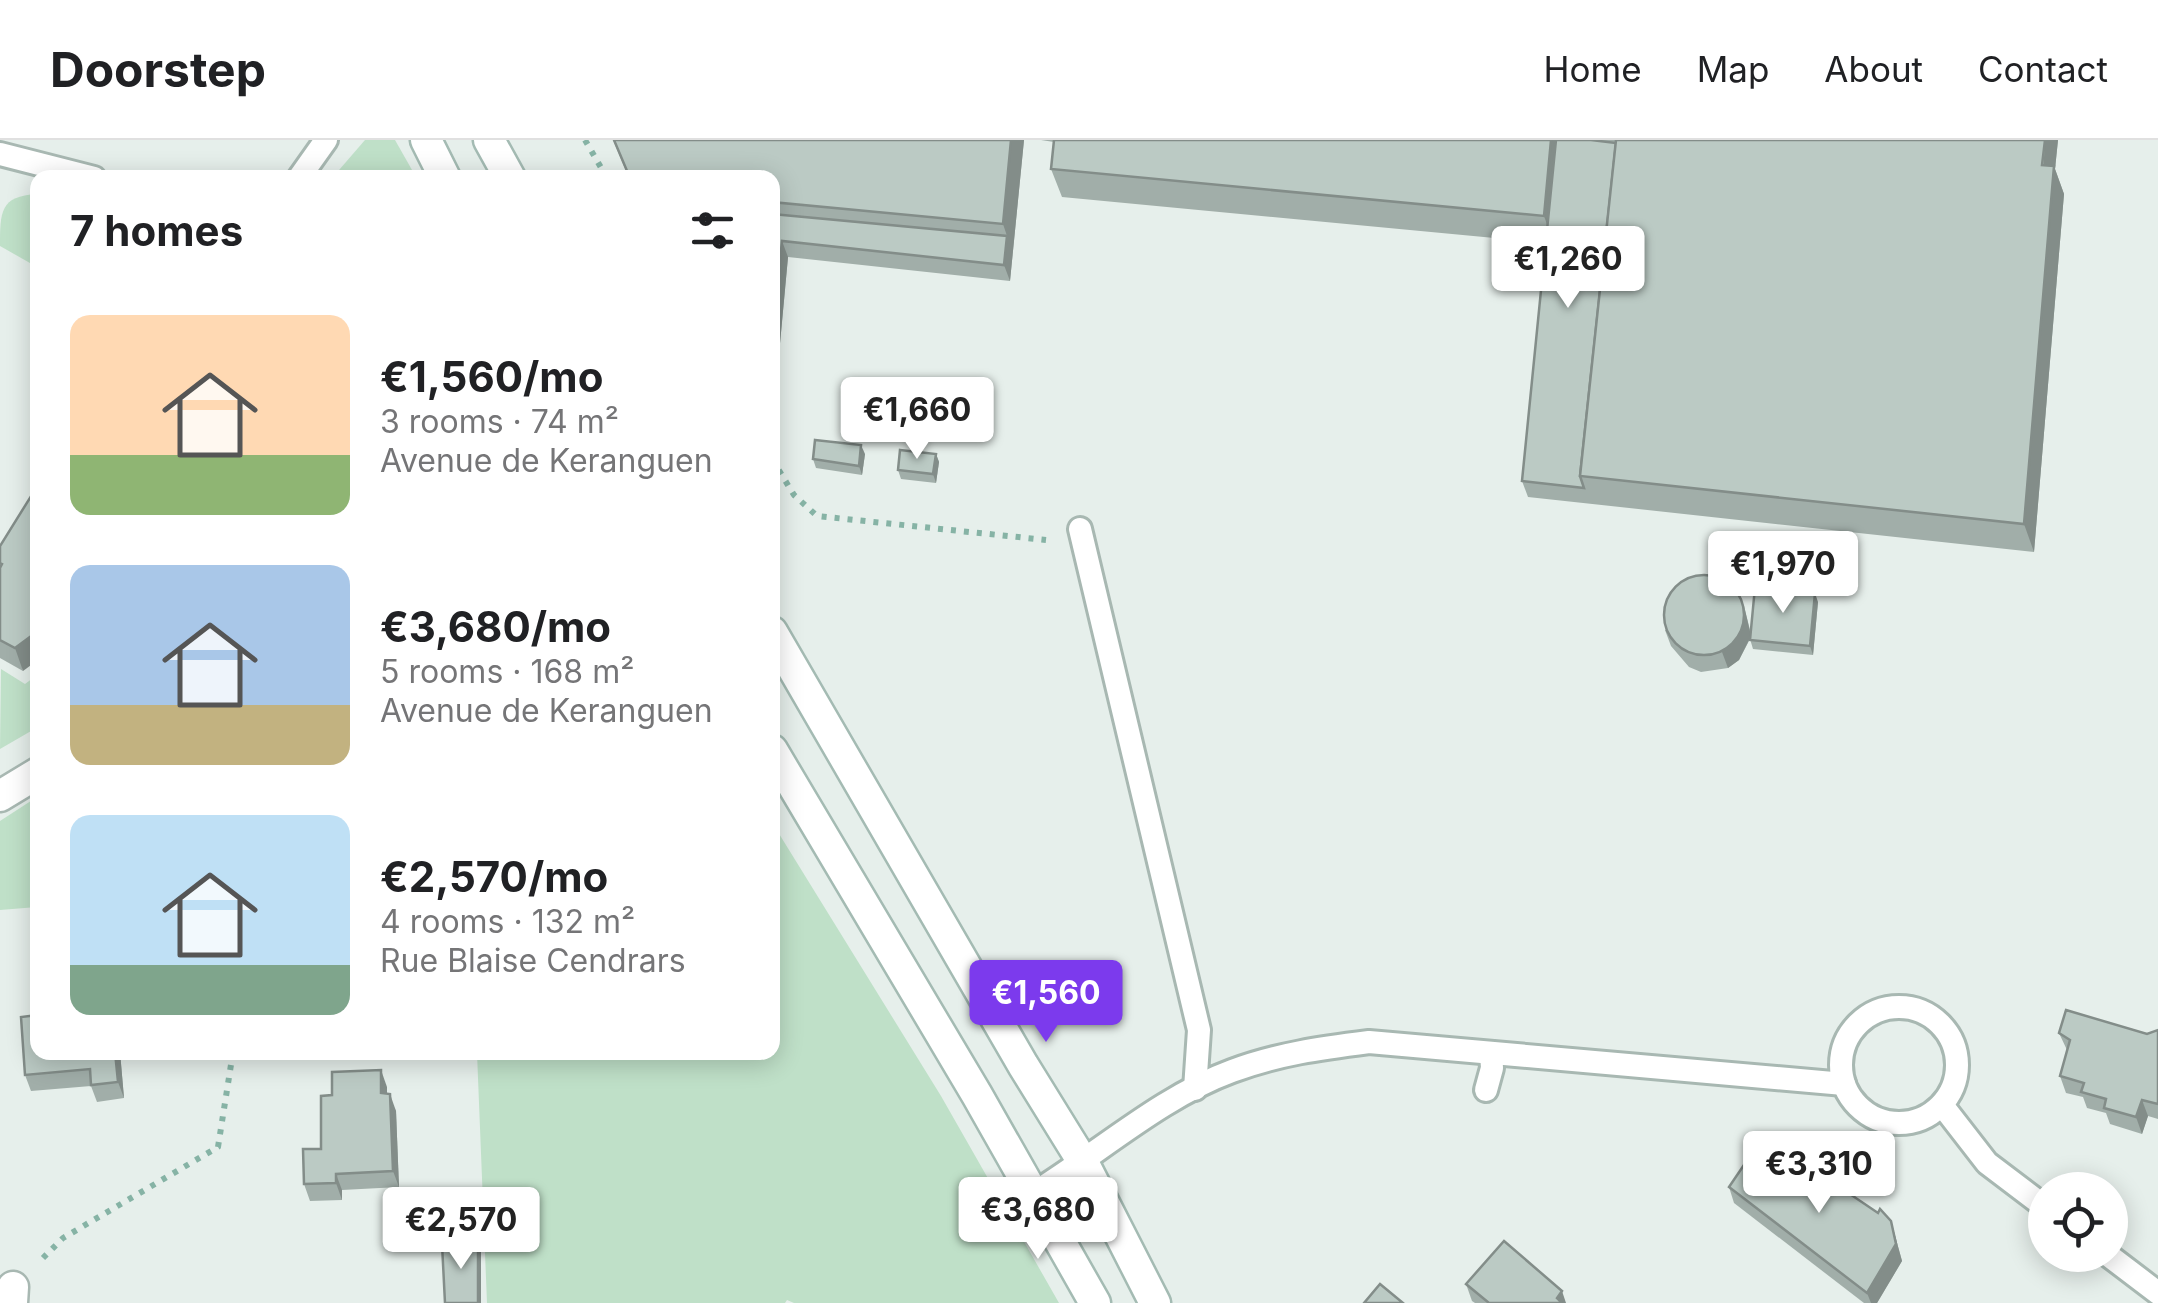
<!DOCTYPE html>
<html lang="en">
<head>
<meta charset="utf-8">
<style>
	:root { --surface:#fff; --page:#f2f2f2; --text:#202124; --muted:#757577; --line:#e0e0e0; --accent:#7c3aed }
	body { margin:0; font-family:Inter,sans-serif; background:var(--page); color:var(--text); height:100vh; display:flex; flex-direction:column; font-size:38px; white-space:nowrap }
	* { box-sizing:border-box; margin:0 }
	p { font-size:32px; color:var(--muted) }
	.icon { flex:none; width:55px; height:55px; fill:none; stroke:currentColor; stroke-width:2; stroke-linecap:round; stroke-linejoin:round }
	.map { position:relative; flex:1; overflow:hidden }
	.drawer { position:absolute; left:30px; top:30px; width:750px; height:890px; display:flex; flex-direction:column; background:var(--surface); border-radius:20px; box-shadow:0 5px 25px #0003 }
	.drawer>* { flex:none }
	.controls { position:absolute; left:2028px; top:1032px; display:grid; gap:20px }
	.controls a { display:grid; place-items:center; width:100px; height:100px; border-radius:50%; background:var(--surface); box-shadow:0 5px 25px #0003; font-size:50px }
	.price { position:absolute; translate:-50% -85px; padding:0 22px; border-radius:10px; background:#fff; color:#222; font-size:32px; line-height:65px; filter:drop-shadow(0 2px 5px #0008) }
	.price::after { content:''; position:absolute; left:50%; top:60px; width:30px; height:22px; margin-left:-15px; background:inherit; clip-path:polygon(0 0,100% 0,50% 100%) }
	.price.active { background:var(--accent); color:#fff }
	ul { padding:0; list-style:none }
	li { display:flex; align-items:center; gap:30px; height:250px; padding:0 40px }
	li span { display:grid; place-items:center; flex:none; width:280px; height:200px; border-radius:20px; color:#555 }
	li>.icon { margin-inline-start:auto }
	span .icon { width:120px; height:120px; fill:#fffc; stroke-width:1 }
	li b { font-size:42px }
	h2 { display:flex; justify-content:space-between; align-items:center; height:120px; padding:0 40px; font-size:42px }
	header { display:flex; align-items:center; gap:60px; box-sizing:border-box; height:140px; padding:0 50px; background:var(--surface); border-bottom:2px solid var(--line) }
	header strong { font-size:48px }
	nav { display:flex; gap:55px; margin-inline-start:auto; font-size:35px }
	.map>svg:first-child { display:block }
</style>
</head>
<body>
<header>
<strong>Doorstep</strong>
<nav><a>Home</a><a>Map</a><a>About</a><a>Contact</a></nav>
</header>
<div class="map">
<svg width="2158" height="1163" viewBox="0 0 2158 1163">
	<rect width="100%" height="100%" fill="#e6efeb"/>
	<g fill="#bfe0c8">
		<polygon points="365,0 395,0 416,37 333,37"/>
		<path d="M37,54h1l-1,73 -37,-21c0,-34 0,-50 37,-52z"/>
		<polygon points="1,529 25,544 37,535 38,587 0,609"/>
		<polygon points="37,657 37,767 0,770 0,681"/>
		<polygon points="773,684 941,956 1059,1163 794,1163 787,1160 785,1163 487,1163 477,913 772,912"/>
	</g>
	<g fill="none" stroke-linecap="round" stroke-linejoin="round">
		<g stroke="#a8b8b2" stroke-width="28">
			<g id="service">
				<polyline points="0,14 94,38"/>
				<polyline points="299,38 326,0"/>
				<polyline points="1080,389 1199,890 1195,949"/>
				<circle cx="1899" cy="925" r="58"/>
				<polyline points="1486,950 1492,928 1491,913"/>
				<polyline points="1942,965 1987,1023 2045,1067"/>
				<path d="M1034,1053c65,-40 127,-96 198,-122 45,-17 90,-23 137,-29l475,42"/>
				<polyline points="2108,1115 2158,1153"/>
			</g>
		</g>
		<g stroke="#a8b8b2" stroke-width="35">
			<g id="minor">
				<polyline points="0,656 38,633"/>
				<polyline points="12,1163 13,1147"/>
			</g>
		</g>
		<g stroke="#a4bbb3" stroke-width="35">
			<g id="secondary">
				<polyline points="426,0 445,38"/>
				<polyline points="489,0 510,38"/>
				<polyline points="772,492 1023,925 1083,1022 1155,1163"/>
				<polyline points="772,610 977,955 1095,1163"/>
			</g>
		</g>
		<g stroke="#86b3a5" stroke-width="6" stroke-dasharray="5 8" stroke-linecap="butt">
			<polyline points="585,0 607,38"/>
			<polyline points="772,319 794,355 817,376 1046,400"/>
			<polyline points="43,1118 63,1098 218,1007 233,912"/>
		</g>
		<use href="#service" stroke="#fff" stroke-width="22"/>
		<use href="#minor" stroke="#fff" stroke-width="30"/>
		<use href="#secondary" stroke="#fff" stroke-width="30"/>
	</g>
	<g fill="#a1aea9">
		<polygon points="613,0 1024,0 1010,141 788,117 779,214 772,213 772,38 629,38"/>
		<polygon points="1041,0 2058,0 2055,29 2064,54 2034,412 1528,357 1522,341 1546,103 1062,57 1051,29 1054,2"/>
		<polygon points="865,314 862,335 816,328 813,319"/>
		<polygon points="936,314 939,322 936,343 901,339 898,330"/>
		<polygon points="0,406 23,531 0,518"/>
		<polygon points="1818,462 1813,515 1753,509 1750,499 1739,520 1728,528 1701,532 1689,527 1671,506 1665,490 1745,470 1751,494"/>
		<polygon points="2158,890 2158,979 2148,976 2142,994 2110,984 2106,973 2087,968 2083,957 2066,953 2060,936 2067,910 2059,893 2147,894"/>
		<polygon points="120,912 124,958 97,962 91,946 31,951 25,935"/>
		<polygon points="387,947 387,954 396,971 399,1047 342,1050 342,1060 310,1061 304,1044 321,1009"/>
		<polygon points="1729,1047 1891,1081 1902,1121 1877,1163 1864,1163 1734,1063"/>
		<polygon points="1466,1144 1566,1163 1475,1163 1472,1161"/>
	</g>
	<g fill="#838d89">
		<polygon points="1011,0 1024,0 1010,141 1004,125 1007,96 1003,84"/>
		<polygon points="1551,0 1558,0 1554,104 1544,76"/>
		<polygon points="2045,0 2058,0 2055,29 2064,54 2034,412 2024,384"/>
		<polygon points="782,101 788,117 779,214 773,197"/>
		<polygon points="861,305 865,314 862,335 859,326"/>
		<polygon points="936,314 939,322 936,343 933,334"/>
		<polygon points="1739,453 1745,470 1751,496 1739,520 1728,528 1722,512"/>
		<polygon points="1815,453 1818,462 1813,515 1810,506"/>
		<polygon points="38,491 38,520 23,531 15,508"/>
		<polygon points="115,912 120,912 124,958 118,942"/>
		<polygon points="381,930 387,947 387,970 381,953"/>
		<polygon points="390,954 396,971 399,1047 393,1031"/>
		<polygon points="2142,960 2148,976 2142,994 2136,977"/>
		<polygon points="336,1034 342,1050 342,1060 336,1043"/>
		<polygon points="1891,1081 1902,1121 1877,1163 1871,1163 1867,1153"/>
		<polygon points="478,1101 481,1110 481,1163 478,1163"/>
		<polygon points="1562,1151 1566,1163 1558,1163 1557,1158"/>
	</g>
	<g fill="#bbcac4" stroke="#838d89" stroke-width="2.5">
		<polygon points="614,0 1011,0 1003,84 772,62 772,38 630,38"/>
		<polygon points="1054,0 1551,0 1544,76 1051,29"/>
		<polygon points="1556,0 1591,0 1616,3 1580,336 1584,348 1522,341"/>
		<polygon points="1616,0 2045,0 2042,25 2054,26 2024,384 1580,336"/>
		<polygon points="772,74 1007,96 1004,125 782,101 772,197"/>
		<polygon points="815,300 861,305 859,326 813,319"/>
		<polygon points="900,310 936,314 933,334 898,330"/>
		<polygon points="38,345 38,491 15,508 0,500 0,428 2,424 0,423 0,406"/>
		<circle cx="1704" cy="475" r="40"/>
		<polygon points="1755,447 1815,453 1810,506 1750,500"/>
		<polygon points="2066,870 2147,894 2158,890 2158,964 2142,960 2136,977 2104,968 2106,959 2081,952 2084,943 2060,936 2070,900 2059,893"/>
		<polygon points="38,875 38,912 115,912 118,942 91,945 90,929 25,935 21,877"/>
		<polygon points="381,930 381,953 390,954 393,1031 336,1034 336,1043 304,1044 303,1009 321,1009 321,956 332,955 332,932"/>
		<polygon points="1750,1016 1798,1019 1878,1073 1880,1069 1891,1081 1896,1104 1867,1153 1729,1047"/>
		<polygon points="478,1101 478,1163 445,1163 442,1104"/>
		<polygon points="1504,1101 1562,1151 1557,1158 1562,1163 1489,1163 1466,1144"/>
		<polygon points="1380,1144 1403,1163 1364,1163"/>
	</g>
</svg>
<div class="controls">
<a><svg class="icon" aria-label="locate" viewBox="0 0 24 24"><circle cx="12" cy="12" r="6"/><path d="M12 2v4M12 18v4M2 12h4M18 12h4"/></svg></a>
</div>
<b class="price" style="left:1568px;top:171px">€1,260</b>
<b class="price" style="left:917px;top:322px">€1,660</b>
<b class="price" style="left:1783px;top:476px">€1,970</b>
<b class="price active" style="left:1046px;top:905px">€1,560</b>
<b class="price" style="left:1819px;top:1076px">€3,310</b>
<b class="price" style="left:1038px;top:1122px">€3,680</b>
<b class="price" style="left:461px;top:1132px">€2,570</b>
<section class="drawer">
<h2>7 homes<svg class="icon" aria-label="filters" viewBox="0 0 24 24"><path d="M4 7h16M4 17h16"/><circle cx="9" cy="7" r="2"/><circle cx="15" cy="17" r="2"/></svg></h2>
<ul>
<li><span style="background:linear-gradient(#ffd9b3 70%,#8fb573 0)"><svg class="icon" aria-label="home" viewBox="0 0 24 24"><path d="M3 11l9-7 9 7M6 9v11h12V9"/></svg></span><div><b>€1,560/mo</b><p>3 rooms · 74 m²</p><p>Avenue de Keranguen</p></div></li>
<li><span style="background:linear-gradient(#a9c7e8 70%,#c2b280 0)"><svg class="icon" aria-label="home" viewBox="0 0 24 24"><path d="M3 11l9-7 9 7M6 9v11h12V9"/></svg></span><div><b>€3,680/mo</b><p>5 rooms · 168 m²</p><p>Avenue de Keranguen</p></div></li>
<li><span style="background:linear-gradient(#bfe0f5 75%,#7fa58c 0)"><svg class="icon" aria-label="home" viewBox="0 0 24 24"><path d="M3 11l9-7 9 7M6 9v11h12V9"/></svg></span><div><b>€2,570/mo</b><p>4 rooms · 132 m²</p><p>Rue Blaise Cendrars</p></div></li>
</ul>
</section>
</div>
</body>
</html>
